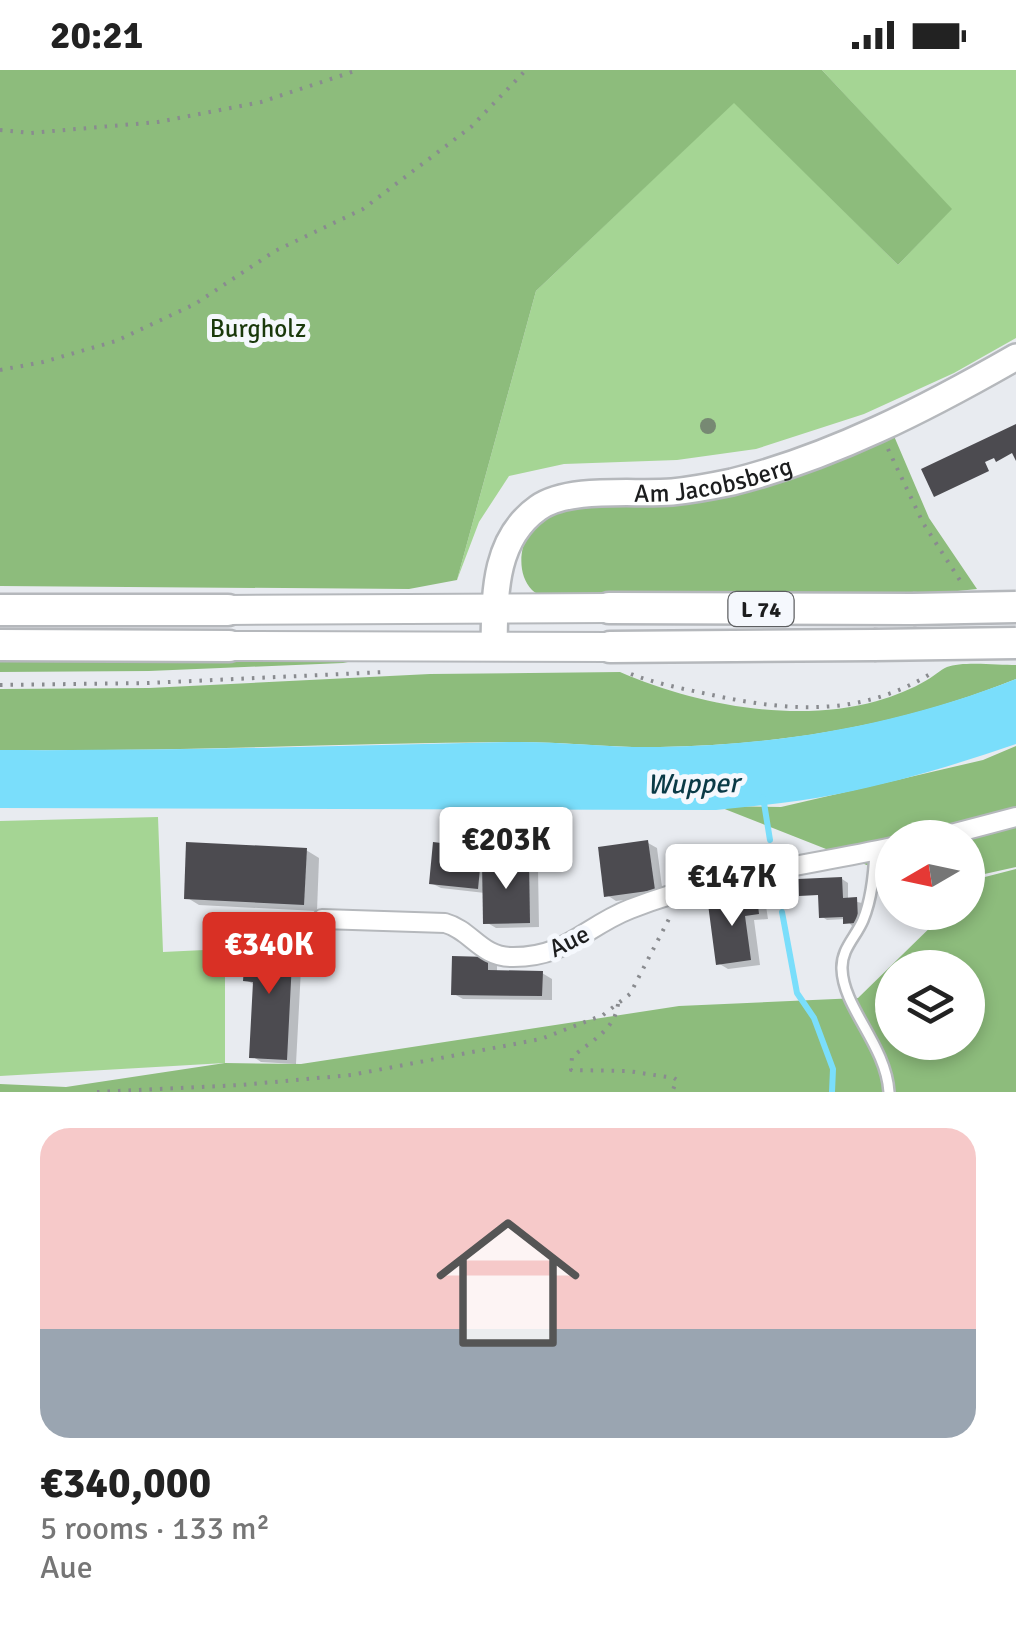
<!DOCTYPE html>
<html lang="en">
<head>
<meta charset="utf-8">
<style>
	:root { --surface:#fff; --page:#f6f6f6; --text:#222; --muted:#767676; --line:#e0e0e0; --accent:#d93025 }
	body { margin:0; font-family:Signika,sans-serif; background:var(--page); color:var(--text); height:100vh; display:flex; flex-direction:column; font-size:38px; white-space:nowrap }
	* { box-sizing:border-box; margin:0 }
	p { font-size:32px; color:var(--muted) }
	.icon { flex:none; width:55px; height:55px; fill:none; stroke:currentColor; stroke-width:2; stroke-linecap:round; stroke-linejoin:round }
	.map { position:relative; height:1022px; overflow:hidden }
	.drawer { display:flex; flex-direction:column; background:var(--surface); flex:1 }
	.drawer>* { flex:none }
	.needle { width:65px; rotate:261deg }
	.controls { position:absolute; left:875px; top:750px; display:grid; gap:20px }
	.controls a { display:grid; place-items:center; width:110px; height:110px; border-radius:50%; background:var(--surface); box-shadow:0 5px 15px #0003; font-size:50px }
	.price { position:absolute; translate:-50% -85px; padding:0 22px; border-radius:10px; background:#fff; color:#222; font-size:32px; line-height:65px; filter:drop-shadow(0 2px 5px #0008) }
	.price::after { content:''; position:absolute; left:50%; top:60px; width:30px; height:22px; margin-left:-15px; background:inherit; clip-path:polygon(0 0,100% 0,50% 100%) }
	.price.on { background:var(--accent); color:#fff }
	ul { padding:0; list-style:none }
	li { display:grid; align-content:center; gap:20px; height:530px; padding:0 40px }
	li+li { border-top:2px solid var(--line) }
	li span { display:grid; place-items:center; height:310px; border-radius:30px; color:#555 }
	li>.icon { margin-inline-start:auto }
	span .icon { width:180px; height:180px; fill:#fffc; stroke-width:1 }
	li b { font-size:42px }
	.status { display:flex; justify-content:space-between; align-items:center; height:70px; padding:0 50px; background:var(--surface); direction:ltr }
	.status svg { height:28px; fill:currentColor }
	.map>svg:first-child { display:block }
</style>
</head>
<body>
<div class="status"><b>20:21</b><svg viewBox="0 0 49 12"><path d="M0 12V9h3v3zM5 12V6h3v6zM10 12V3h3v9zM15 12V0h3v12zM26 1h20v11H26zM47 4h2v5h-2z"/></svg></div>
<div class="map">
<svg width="1016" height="1022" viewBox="0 0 1016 1022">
	<rect width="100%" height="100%" fill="#e8ebf0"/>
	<g fill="#a5d594">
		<polygon points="822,0 1016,0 1016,268 954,303 864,344 756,379 677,390 564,394 509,406 479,452 457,510 536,221 734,32 898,195 951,139"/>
		<polygon points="158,747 163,882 225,879 225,993 0,1006 0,751"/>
	</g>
	<g fill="#8dbc7c" fill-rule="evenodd">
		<polygon points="0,0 822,0 952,139 898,195 734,33 536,221 457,510 409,519 0,516"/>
		<path d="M894,366l35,82 48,71 -67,7 -357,3c-7,-2 -16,-4 -21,-9 -21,-22 -9,-67 19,-77 35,-14 79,-3 116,-8 22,-4 46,-5 68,-11 55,-13 107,-36 159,-58z"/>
		<polygon points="373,587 343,593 149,601 0,602 0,589"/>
		<path d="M1016,595v14c-113,46 -234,66 -356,68 -48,1 -96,-5 -144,-5 -172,1 -344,10 -516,8v-61l149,-1 281,-14 190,-2c76,33 176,52 257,29 17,-5 35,-12 50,-21 7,-4 13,-10 20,-13 15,-6 51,-2 69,-2z"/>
		<polygon points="1016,676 1016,797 980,805 968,817 968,768 892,768 892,805 717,736 781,737 983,690"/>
		<path d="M1016,799v223h-1016v-8l66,3 159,-24 76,1 378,-58 179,-8 87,-85 23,-1v-21l13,-13zM892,898h76v74h-76z"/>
	</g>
	<path fill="#7adefb" d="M1016,609v65c-58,20 -118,38 -178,50 -40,8 -81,12 -122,16l-716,-2v-58c170,1 339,-4 509,-8 50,-1 101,6 151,5 123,-2 242,-23 356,-68z"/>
	<g fill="#0003">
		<polygon points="648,773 657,778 663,825 616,831 607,825"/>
		<polygon points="306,780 319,788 317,841 199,835 186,827"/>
		<polygon points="482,780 491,786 490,794 528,793 538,799 539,857 496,858 486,852 485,823 441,818 431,813"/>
		<polygon points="842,809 848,813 848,830 862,833 861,856 852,856 846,849 827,850 821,846 820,825 801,825"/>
		<polygon points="757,830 766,836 768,849 754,850 760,895 728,899 718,893 710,836"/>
		<polygon points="292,874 302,880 296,994 261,992 252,986 255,915 246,910"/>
		<polygon points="487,889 497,895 497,903 542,903 552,909 552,930 463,929 454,924"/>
	</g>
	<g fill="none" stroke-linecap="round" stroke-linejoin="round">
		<g stroke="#7adefb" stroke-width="6">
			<polyline points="763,727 770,770"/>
			<polyline points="782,842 797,923 814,948 833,999 832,1022"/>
		</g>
	</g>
	<g fill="#4c4b50">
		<polygon points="1016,354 1016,391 1012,383 996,392 994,388 985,392 989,401 934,427 921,399"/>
		<polygon points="648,770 655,820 604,827 598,777"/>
		<polygon points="186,772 307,778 304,835 184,829"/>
		<polygon points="433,772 482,778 478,819 429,814"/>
		<polygon points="529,790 530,853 483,854 482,791"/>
		<polygon points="842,807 843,828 857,827 858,850 855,853 843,854 843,847 819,848 818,825 799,826 798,809"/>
		<polygon points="757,827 759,844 745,846 751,890 716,895 708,834"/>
		<polygon points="246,869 293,872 287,990 249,988 253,912 243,911"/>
		<polygon points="452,886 488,887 488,900 543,901 542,926 451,925"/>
	</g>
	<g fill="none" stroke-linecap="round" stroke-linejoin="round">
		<g stroke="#b5b8bc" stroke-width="14">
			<path id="service" d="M875,781c-1,23 -3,47 -12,69 -7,17 -22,29 -21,49 1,39 44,76 47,123"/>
		</g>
		<g stroke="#b5b8bc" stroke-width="22">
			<g id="minor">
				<polyline points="936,768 1016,747"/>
				<path d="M322,849l123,4c26,7 36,34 66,34 55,1 73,-30 119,-48 84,-33 175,-43 262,-62"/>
			</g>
		</g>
		<g stroke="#b5b8bc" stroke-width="30">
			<g id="secondary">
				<path id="s1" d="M494,576c1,-50 -1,-106 44,-138 31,-22 96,-13 134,-16 20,-2 41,-6 60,-10 100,-25 195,-74 284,-125"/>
			</g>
		</g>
		<g stroke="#b5b8bc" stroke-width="32">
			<g id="primary">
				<polyline points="228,540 609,538"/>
				<polyline points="229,576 610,577"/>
			</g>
		</g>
		<g stroke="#b5b8bc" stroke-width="35">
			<g id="trunk">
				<polyline points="609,538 913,539"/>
				<polyline points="0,540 228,540"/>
				<polyline points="0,575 229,576"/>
				<polyline points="610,577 874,575"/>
			</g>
		</g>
		<g stroke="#898b8f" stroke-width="4" stroke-dasharray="2.5 8" stroke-linecap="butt">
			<polyline points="0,60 30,63 158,52 261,32 358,0"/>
			<polyline points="0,300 43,292 116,271 195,234 275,181 363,139 471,57 526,0"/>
			<polyline points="888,379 923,453 963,515"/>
			<path d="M631,604c26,10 54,15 81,21 80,17 151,22 223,-24"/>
			<polyline points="0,615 149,613 385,602"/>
			<path d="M618,934c-3,26 -27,37 -46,53l-1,13 57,1 46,7 3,2 -5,12"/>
			<polyline points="97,1022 241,1015 351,1005 541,969 603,945 630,924 671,845"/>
		</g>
		<use href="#service" stroke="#fff" stroke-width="9"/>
		<use href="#minor" stroke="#fff" stroke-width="18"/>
		<use href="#secondary" stroke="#fff" stroke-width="25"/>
		<use href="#primary" stroke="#fff" stroke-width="28"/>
		<use href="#trunk" stroke="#fff" stroke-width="30"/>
		<g stroke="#b5b8bc" stroke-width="35" stroke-linecap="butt">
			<g id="trunk-bridge">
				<polyline points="913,539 1016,537"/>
				<polyline points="874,575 1016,573"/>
			</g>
		</g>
		<use href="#trunk-bridge" stroke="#fff" stroke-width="30"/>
	</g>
	<circle fill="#778973" cx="708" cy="356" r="8"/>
	<g text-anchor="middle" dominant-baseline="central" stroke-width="10" stroke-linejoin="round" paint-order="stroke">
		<rect fill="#f5f8fd" stroke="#5d5f61" stroke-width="2.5" x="728.5" y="522" width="65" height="34" rx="8"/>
		<g font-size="22" font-weight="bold" fill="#1c1d1e">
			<text x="761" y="539">L 74</text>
		</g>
		<g font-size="25" fill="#1a390c" stroke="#f5f8fd">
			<text x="258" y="258">Burgholz</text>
		</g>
		<g font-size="25" fill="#1c1d1e" stroke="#f5f8fd">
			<text stroke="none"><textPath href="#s1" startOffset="330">Am Jacobsberg</textPath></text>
			<text transform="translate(569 871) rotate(-26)">Aue</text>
		</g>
		<g font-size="28" font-style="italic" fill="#0a3a46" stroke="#f5f8fd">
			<text transform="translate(693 714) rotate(-1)">Wupper</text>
		</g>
	</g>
</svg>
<div class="controls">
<a><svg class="needle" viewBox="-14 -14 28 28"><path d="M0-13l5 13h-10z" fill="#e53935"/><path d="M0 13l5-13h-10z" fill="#767676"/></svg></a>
<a><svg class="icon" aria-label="layers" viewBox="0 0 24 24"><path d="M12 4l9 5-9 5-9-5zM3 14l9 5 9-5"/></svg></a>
</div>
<b class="price" style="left:506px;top:822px">€203K</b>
<b class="price" style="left:732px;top:859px">€147K</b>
<b class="price on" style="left:269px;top:927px">€340K</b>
</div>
<section class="drawer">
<ul>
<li><span style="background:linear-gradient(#f6c9c9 65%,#9aa5b1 0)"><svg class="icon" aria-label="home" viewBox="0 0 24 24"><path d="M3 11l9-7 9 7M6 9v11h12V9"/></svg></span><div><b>€340,000</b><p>5 rooms · 133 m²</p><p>Aue</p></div></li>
</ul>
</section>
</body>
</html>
